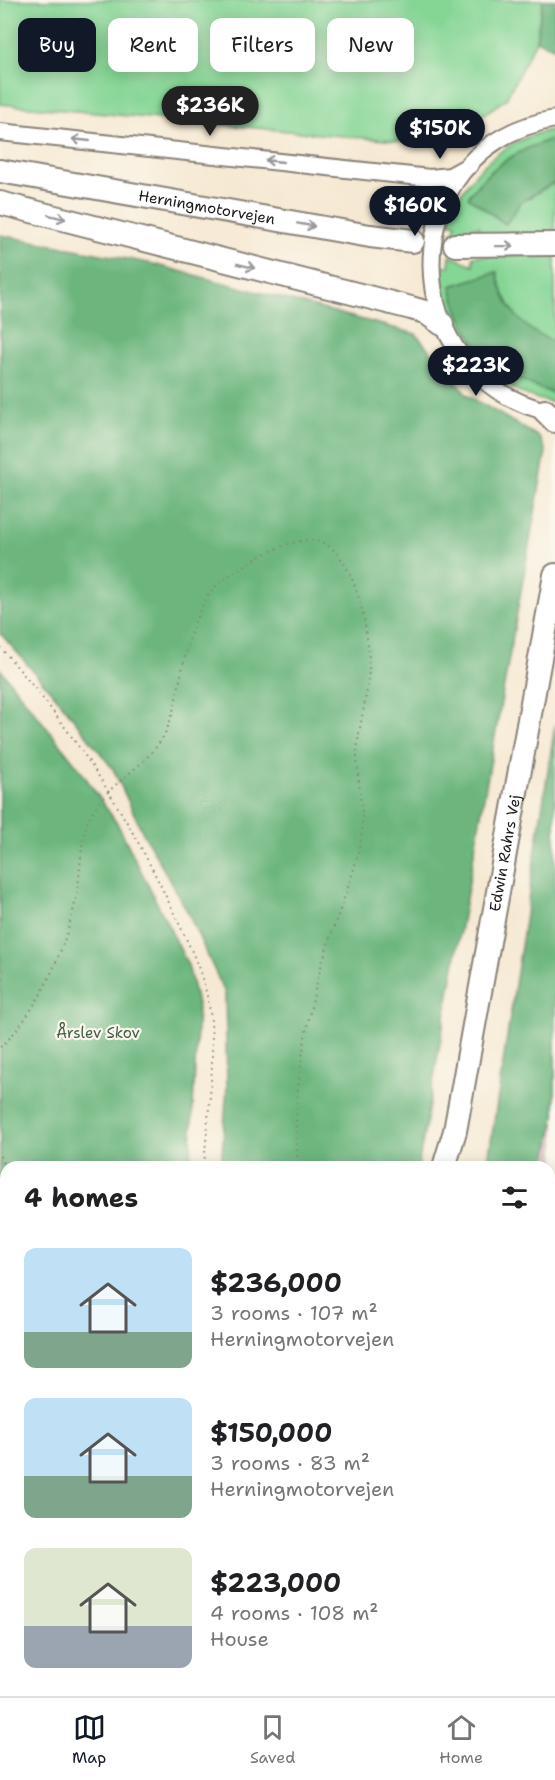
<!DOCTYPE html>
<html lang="en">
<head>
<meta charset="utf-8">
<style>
	:root { --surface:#fff; --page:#f2f2f2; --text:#202124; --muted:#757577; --line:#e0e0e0; --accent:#111827 }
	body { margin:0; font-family:"Shantell Sans",sans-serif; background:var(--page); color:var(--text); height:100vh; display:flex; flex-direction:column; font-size:22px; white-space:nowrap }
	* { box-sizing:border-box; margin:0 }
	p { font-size:20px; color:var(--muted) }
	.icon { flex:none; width:33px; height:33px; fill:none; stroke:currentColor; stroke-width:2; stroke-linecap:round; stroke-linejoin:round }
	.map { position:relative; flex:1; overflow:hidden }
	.drawer { position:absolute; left:0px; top:1161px; width:555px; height:536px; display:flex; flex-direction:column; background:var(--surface); border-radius:18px 18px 0 0; box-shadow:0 3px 15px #0003 }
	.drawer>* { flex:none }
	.banner { position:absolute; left:18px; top:18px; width:519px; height:54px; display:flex; gap:12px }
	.price { position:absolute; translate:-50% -51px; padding:0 14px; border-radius:21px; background:var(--accent); color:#fff; font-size:20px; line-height:39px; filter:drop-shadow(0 2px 3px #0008) }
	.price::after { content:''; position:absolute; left:50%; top:36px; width:18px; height:14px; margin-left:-9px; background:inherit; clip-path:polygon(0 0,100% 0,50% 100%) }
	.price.selected { background:#222; color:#fff }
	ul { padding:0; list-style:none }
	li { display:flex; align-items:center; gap:18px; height:150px; padding:0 24px }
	li span { display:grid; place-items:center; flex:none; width:168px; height:120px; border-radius:12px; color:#555 }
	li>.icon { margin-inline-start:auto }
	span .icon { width:72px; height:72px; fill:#fffc; stroke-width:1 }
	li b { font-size:26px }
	h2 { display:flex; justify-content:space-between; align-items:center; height:72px; padding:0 24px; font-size:26px }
	.pill { padding:0 21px; border-radius:12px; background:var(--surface); box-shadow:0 3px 15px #0003; font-size:21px; line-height:54px }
	.pill.selected { background:var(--accent); color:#fff }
	.dock { display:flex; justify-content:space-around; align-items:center; height:84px; border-top:2px solid var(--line); background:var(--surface); font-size:16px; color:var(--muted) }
	.dock a { display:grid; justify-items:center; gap:3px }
	.dock .selected { color:var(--accent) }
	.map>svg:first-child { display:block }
</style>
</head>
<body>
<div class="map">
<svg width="555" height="1696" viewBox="0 0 555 1696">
	<rect width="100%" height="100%" fill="#fbf7ec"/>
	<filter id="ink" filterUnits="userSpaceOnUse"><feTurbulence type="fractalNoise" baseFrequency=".0167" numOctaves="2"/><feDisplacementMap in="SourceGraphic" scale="12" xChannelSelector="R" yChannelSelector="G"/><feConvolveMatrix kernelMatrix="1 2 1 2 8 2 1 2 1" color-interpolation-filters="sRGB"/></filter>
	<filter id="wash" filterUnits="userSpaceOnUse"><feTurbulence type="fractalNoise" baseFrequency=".008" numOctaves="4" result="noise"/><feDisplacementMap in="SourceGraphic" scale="24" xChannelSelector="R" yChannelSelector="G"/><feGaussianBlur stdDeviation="1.35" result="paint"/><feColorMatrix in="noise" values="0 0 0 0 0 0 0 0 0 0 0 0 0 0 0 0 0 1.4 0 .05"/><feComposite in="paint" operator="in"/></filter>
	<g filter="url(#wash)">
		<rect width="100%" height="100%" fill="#f6e9d3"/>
		<g fill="#d2bfc0">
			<polygon points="555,1116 555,1249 549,1247 549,1167 545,1167"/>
			<polygon points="381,1691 500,1690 505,1696 380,1696"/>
		</g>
		<g fill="#85d595" stroke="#507858" stroke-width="1.5">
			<polygon points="0,0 543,0 536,40 506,99 439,145 0,104"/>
			<path d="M555,129v9c-36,12 -64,27 -86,59l36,27 16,-22 34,-20v57l-77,2 1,-15 -26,8 3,-10 -9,-3c20,-48 56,-82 108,-92z"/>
			<path d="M555,254v87c-33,-9 -52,-37 -58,-69l-46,14c14,61 47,88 104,108v9c-52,-9 -100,-51 -111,-104 -2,-10 -3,-22 -4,-33l9,1 1,-11 23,9v-9z"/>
		</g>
		<g fill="#6cb67e" stroke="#44694d" stroke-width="1.5">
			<polygon points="543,0 555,0 555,48 536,40"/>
			<path d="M555,138v44l-34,20 -15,22 -38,-27c22,-31 51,-48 87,-59z"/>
			<polygon points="0,235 149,263 416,334 467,395 539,437 546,451 418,1167 221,1167 227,1086 225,993 186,909 143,833 113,769 62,704 0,633"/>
			<path d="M497,272c6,32 25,60 58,69v53c-58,-20 -90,-46 -104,-108z"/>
			<polygon points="0,669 79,768 118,825 188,965 198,1008 190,1167 6,1167 6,1690 319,1691 318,1696 0,1696"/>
			<polygon points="555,725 555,1116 545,1167 487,1167"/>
			<polygon points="549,1595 555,1606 555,1637 549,1641"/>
		</g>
	</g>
	<g filter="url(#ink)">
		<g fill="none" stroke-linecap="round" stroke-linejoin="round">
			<g stroke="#898278" stroke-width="16">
				<polyline id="minor" points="549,1275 555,1276"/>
			</g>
			<g stroke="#898278" stroke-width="20">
				<g id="tertiary">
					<polyline points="0,132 430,178 450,176 470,165"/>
					<path d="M554,413c-163,-33 -164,-266 1,-294"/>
				</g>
			</g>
			<g stroke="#898278" stroke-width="26">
				<g id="trunk">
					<path id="s1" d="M0,171l370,65 43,5"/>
					<polyline points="0,203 411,308 425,312 442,324"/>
					<polyline points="455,245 555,244"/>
					<polyline points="545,411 555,421"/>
					<path id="s2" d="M444,1167l11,-36 100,-556"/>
					<polyline points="352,1696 353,1690"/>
				</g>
			</g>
			<g stroke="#898278" stroke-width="2" stroke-dasharray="1.5 4.5" stroke-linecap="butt">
				<path d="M0,647c73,83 124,161 171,260 18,38 37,73 40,115 4,47 -4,98 -7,145"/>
				<path d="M0,1047c39,-34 68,-104 77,-154 4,-22 3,-58 13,-77 19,-37 65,-51 79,-92 15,-42 16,-115 53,-143 22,-16 66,-45 94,-40 39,6 53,91 53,124 0,30 -11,60 -12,90 0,27 8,57 4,84 -6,36 -22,70 -33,105 -19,58 -40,163 -29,223"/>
				<polyline points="0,1156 6,1173"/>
				<polyline points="549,1314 555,1316"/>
				<polyline points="540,1690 542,1696"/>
				<polyline points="85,1696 88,1690"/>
			</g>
			<use href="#minor" stroke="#fff" stroke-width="14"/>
			<use href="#tertiary" stroke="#fff" stroke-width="16"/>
			<use href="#trunk" stroke="#fff" stroke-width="22"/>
		</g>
		<defs><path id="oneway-shaft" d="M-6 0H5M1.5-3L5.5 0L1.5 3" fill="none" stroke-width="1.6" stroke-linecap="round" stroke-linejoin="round" transform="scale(1.5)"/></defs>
		<g stroke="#999">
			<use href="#oneway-shaft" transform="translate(81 140) rotate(-174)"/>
			<use href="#oneway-shaft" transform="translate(274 161) rotate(-174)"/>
			<use href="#oneway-shaft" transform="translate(57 217) rotate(14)"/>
			<use href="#oneway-shaft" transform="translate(306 225) rotate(10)"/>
			<use href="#oneway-shaft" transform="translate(505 246) rotate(-1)"/>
			<use href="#oneway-shaft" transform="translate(246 266) rotate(14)"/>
		</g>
	</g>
	<g text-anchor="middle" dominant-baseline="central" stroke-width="4.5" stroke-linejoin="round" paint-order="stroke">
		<g font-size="15" fill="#1c1c1c" stroke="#fbf7ec">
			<text stroke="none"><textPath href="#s1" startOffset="210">Herningmotorvejen</textPath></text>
			<text stroke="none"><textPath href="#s2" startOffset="320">Edwin Rahrs Vej</textPath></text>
		</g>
		<g font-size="15" fill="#415d46" stroke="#fbf7ec">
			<text x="98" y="1033">Årslev Skov</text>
		</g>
	</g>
</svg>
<b class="price selected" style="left:210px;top:137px">$236K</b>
<b class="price" style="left:440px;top:160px">$150K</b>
<b class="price" style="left:415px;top:237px">$160K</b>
<b class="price" style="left:476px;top:397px">$223K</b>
<div class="banner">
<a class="pill selected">Buy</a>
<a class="pill">Rent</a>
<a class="pill">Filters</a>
<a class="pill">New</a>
</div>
<section class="drawer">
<h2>4 homes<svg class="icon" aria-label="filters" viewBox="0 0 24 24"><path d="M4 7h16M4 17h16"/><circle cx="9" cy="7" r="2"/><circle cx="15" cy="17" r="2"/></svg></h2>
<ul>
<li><span style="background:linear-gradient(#bfe0f5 70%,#7fa58c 0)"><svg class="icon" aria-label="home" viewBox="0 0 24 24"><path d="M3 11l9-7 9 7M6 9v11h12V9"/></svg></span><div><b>$236,000</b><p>3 rooms · 107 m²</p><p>Herningmotorvejen</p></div></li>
<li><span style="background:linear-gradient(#bfe0f5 65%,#7fa58c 0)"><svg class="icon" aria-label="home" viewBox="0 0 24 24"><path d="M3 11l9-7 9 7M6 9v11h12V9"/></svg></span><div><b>$150,000</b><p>3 rooms · 83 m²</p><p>Herningmotorvejen</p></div></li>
<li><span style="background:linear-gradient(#dfe7d0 65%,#9aa5b1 0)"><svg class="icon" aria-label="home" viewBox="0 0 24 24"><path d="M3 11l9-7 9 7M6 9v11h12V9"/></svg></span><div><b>$223,000</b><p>4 rooms · 108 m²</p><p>House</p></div></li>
</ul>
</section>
</div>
<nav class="dock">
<a class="selected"><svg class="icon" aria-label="map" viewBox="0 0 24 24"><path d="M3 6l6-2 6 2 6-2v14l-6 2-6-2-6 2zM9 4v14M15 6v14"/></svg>Map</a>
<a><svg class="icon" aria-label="saved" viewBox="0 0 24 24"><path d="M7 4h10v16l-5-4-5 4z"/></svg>Saved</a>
<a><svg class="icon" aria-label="home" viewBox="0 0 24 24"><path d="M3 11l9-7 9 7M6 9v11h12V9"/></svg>Home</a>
</nav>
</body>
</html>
